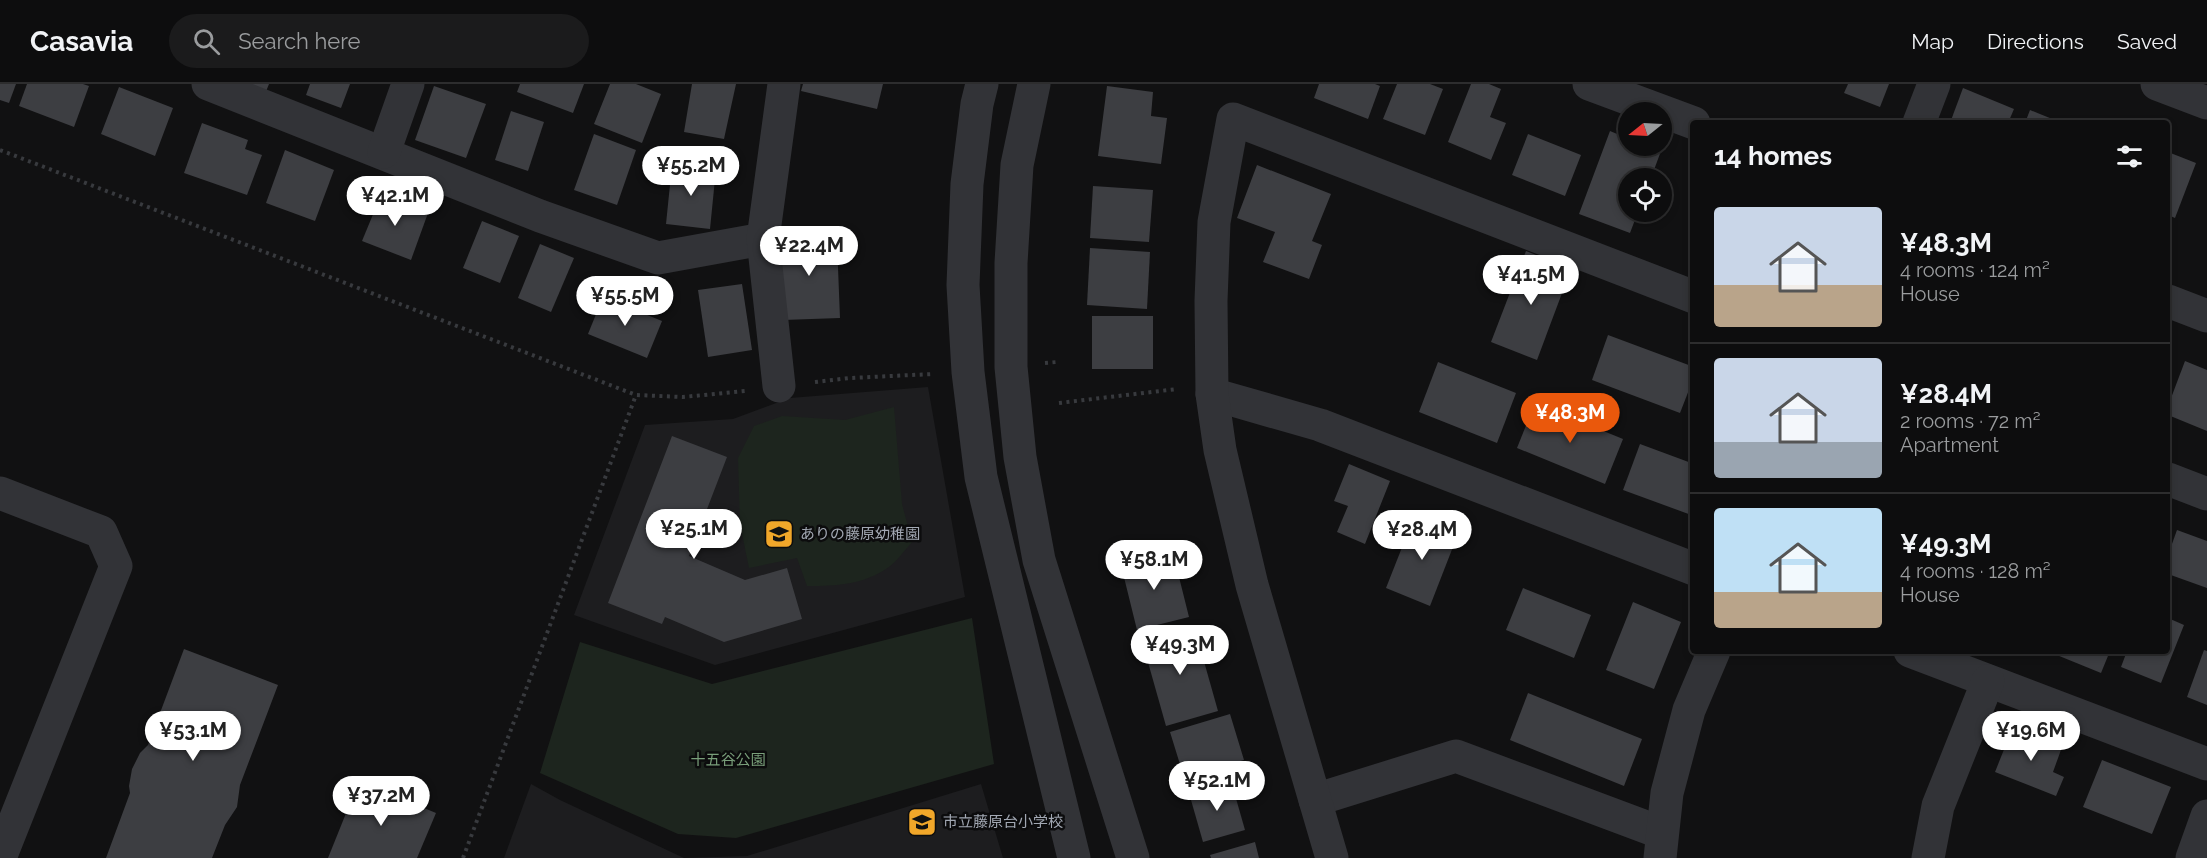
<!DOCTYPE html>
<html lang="en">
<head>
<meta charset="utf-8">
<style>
	:root { --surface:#0d0d0e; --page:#1b1b1c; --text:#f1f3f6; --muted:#9a9c9e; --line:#2d2d2e; --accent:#ea580c }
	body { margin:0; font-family:Raleway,"Noto Sans JP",sans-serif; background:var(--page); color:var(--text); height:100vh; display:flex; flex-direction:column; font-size:22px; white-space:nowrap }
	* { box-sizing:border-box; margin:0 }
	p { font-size:20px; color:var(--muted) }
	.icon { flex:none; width:33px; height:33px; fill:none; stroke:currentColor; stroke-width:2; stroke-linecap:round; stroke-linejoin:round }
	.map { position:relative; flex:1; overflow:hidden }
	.sheet { position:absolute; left:1690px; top:36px; width:480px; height:534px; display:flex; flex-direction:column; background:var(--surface); border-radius:6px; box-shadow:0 3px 9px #0003,0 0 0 2px var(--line) }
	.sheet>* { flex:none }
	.needle { width:39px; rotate:252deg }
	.buttons { position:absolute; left:1618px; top:18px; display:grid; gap:12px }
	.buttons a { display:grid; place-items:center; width:54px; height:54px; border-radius:50%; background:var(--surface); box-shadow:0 3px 9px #0003,0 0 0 2px var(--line); font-size:30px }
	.price { position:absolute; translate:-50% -51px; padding:0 14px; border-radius:21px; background:#fff; color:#222; font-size:20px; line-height:39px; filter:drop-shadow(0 2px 3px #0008) }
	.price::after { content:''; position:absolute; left:50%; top:36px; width:18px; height:14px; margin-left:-9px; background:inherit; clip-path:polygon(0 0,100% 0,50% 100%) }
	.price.current { background:var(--accent); color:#fff }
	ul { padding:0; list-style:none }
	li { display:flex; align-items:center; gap:18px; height:150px; padding:0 24px }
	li+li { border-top:2px solid var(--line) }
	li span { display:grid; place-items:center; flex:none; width:168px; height:120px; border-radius:6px; color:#555 }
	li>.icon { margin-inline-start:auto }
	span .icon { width:72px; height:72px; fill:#fffc; stroke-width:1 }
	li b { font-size:26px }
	h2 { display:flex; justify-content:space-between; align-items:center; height:72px; padding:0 24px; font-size:26px }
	header { display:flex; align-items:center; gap:36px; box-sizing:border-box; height:84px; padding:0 30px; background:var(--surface); border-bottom:2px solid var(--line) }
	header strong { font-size:28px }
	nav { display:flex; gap:33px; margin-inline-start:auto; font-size:21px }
	.search { width:420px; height:54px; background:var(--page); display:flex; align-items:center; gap:15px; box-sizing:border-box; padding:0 21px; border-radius:33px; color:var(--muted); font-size:22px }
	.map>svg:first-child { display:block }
</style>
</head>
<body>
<header>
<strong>Casavia</strong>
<div class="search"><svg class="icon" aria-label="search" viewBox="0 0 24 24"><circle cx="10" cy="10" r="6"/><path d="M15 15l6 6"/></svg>Search here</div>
<nav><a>Map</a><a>Directions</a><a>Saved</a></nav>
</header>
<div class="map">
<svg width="2207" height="774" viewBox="0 0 2207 774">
	<rect width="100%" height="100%" fill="#111112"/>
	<g fill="#1d1d1f">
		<polygon points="928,303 965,513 715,581 574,531 645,341 733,335 790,314"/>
		<polygon points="531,700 560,716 684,774 747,772 981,700 1003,774 504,774"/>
	</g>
	<g fill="#1d251e">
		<path d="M894,323l8,97 10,38c-7,8 -15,19 -23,25 -26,18 -52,19 -82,19l-10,-28 -48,10 -9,-44 -2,-66 16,-32 28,-10 63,4z"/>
		<polygon points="972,534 994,680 736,754 678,750 540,689 580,558 712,600"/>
	</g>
	<g fill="#3d3e42">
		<polygon points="0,0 16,0 9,19 0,16"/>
		<polygon points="27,0 83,0 89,2 74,43 19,22"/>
		<polygon points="241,0 269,0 265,10"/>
		<polygon points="310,0 350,0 341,24 306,11"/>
		<polygon points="520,0 584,0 573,29 517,8"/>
		<polygon points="610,0 636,0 661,10 642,59 594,40"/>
		<polygon points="692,0 736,0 724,55 684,48"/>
		<polygon points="803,0 883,0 877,25 801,7"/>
		<polygon points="1319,0 1375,0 1380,2 1368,35 1314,14"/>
		<polygon points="1397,0 1430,0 1443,5 1425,51 1383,35"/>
		<polygon points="1471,0 1489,0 1501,5 1490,33 1506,39 1491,76 1448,58"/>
		<polygon points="1848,0 1889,0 1880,23 1844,9"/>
		<polygon points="434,2 486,20 466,74 415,56"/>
		<polygon points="1107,2 1153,8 1151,32 1167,34 1161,80 1098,72"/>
		<polygon points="119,3 173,24 155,72 101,50"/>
		<polygon points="1963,4 2014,25 2008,39 1950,39"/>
		<polygon points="2030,26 2062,39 2025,39"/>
		<polygon points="511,27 544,38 528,87 495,76"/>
		<polygon points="202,39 248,56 245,65 262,71 247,111 184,89"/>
		<polygon points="1610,47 1629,55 1629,62 1647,62 1661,67 1651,94 1629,94 1629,128 1638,128 1630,149 1579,130"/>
		<polygon points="594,50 636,66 617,121 574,106"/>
		<polygon points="1528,50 1581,71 1565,112 1512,91"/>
		<polygon points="285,66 334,86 315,137 266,119"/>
		<polygon points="2168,68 2196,79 2175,134 2168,131"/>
		<polygon points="672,81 716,85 710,145 666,140"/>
		<polygon points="1257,81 1331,110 1312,157 1322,161 1309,195 1263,178 1275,148 1237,134"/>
		<polygon points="1093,102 1153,106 1149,158 1090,154"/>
		<polygon points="381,111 428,129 411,176 362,157"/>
		<polygon points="482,137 519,152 500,199 463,184"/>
		<polygon points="812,146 812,159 837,158 840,234 783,236 780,147"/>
		<polygon points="540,160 574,174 551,228 518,214"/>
		<polygon points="1090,164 1150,168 1147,225 1087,221"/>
		<polygon points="1526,167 1571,185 1537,276 1491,258"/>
		<polygon points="742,200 752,266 708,273 698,206"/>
		<polygon points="603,213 662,237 647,274 588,250"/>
		<rect x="1092" y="232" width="61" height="53"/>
		<polygon points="1608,251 1694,283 1694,293 1680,329 1592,296"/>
		<polygon points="2185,277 2207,286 2207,347 2168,331 2168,322"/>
		<polygon points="1438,278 1516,309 1497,359 1419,328"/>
		<polygon points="1535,319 1623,355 1605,400 1517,364"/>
		<polygon points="672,352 727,373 689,472 745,496 787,484 802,535 724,558 665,533 662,540 608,519"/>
		<polygon points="1640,360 1694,380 1694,432 1623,406"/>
		<polygon points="1349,380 1390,397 1365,460 1337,448 1348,422 1334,417"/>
		<polygon points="1414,433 1458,450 1430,522 1386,504"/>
		<polygon points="2177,446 2207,457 2207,504 2168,490 2168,471"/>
		<polygon points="1158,468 1161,480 1175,477 1189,533 1137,546 1120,477"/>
		<polygon points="1523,504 1591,531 1574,574 1506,546"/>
		<polygon points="1633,518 1681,538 1654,605 1606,586"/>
		<polygon points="2168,534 2184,541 2161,599 2121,583 2127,567 2168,567"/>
		<polygon points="1194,542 1218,627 1166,642 1142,557"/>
		<polygon points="184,565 278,601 240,701 237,723 225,741 212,774 106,774 130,709 129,702 132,685 140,669 148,661"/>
		<polygon points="2204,566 2207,567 2207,621 2187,613"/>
		<polygon points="2047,567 2110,567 2101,589"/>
		<polygon points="1528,609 1642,655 1624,702 1510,656"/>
		<polygon points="1230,630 1244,676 1223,682 1225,692 1187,703 1170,648"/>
		<polygon points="2013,643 2062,663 2053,688 2064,693 2056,712 1995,688"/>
		<polygon points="2102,676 2171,703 2152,750 2083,723"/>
		<polygon points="359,697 436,729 417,774 328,774"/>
		<polygon points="1231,697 1245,746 1203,758 1189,709"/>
		<polygon points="1255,758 1259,774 1211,774 1210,771"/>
	</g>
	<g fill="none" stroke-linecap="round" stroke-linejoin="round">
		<g stroke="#383a3e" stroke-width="4" stroke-dasharray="3 4.5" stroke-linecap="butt">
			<polyline points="0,66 636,311 683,313 745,307"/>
			<polyline points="1045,279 1057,278"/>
			<polyline points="815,298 850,294 933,290"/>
			<polyline points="1059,319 1177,305"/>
			<polyline points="463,774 636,311"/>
		</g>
		<g stroke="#323337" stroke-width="33">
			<polyline points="208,0 540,132 658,174 763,155"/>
			<polyline points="982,0 977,20 967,100 963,201 968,288 981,393 1074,774"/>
			<polyline points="1034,0 1017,81 1011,179 1011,283 1020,373 1039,476 1133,774"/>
			<polyline points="1589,0 1694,39"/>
			<polyline points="2157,0 2207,19"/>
			<polyline points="1919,39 1934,0"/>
			<polyline points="384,68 408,0"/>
			<polyline points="2168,217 2207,232"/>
			<polyline points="779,302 763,155 784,0"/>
			<polyline points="1212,310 1320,341 1694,485"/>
			<polyline points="2168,395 2207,410"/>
			<polyline points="0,409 101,448 116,482 0,774"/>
			<polyline points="1910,567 2207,680"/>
			<polyline points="1315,716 1456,672 1662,749"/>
			<polyline points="1332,774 1252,501 1220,366 1212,310 1211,217 1214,138 1233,35 1694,213"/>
			<polyline points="1660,774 1667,709 1689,626 1714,567"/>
			<polyline points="1928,774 1938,722 1988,597"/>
			<polyline points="2192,774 2207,732"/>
		</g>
	</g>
	<defs>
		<g id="school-square" transform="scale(1.5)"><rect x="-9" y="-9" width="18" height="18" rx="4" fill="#f1a72a" stroke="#0c0c0d"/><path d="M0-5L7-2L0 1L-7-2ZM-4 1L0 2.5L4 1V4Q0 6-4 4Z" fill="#111"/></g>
	</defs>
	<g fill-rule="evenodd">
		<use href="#school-square" x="779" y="450"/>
		<use href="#school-square" x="922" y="738"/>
	</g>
	<g text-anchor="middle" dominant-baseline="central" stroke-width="5" stroke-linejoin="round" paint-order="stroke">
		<g font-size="15" fill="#a2a8b3" stroke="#0c0c0d" text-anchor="start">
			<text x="800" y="450">ありの藤原幼稚園</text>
			<text x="943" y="738">市立藤原台小学校</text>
		</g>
		<g font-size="15" fill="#799e7a" stroke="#0c0c0d">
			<text x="728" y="676">十五谷公園</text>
		</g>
	</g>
</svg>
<div class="buttons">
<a><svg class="needle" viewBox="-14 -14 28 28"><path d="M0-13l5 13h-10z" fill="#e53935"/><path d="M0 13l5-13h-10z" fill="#9a9c9e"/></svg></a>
<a><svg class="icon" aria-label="locate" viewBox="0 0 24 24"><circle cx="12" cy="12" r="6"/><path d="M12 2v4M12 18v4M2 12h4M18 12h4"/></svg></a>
</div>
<b class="price" style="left:691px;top:113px">¥55.2M</b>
<b class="price" style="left:395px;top:143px">¥42.1M</b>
<b class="price" style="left:809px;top:193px">¥22.4M</b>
<b class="price" style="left:1531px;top:222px">¥41.5M</b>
<b class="price" style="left:625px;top:243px">¥55.5M</b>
<b class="price current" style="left:1570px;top:360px">¥48.3M</b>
<b class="price" style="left:694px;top:476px">¥25.1M</b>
<b class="price" style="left:1422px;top:477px">¥28.4M</b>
<b class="price" style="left:1154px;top:507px">¥58.1M</b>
<b class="price" style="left:1180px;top:592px">¥49.3M</b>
<b class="price" style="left:193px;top:678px">¥53.1M</b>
<b class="price" style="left:2031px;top:678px">¥19.6M</b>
<b class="price" style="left:1217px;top:728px">¥52.1M</b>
<b class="price" style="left:381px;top:743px">¥37.2M</b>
<section class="sheet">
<h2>14 homes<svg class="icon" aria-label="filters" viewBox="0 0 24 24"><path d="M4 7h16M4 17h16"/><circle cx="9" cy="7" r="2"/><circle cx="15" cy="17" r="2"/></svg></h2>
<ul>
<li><span style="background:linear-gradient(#c9d6e8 65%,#b9a48a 0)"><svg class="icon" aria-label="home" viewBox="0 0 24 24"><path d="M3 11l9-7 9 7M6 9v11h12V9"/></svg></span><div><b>¥48.3M</b><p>4 rooms · 124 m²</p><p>House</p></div></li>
<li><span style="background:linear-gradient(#c9d6e8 70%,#9aa5b1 0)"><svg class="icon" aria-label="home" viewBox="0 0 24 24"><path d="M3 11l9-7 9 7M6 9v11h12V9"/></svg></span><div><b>¥28.4M</b><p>2 rooms · 72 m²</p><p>Apartment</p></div></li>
<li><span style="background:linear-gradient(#bfe0f5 70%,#b9a48a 0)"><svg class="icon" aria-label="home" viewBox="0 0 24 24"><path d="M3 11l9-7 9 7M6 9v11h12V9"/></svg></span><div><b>¥49.3M</b><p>4 rooms · 128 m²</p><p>House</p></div></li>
</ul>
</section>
</div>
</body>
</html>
